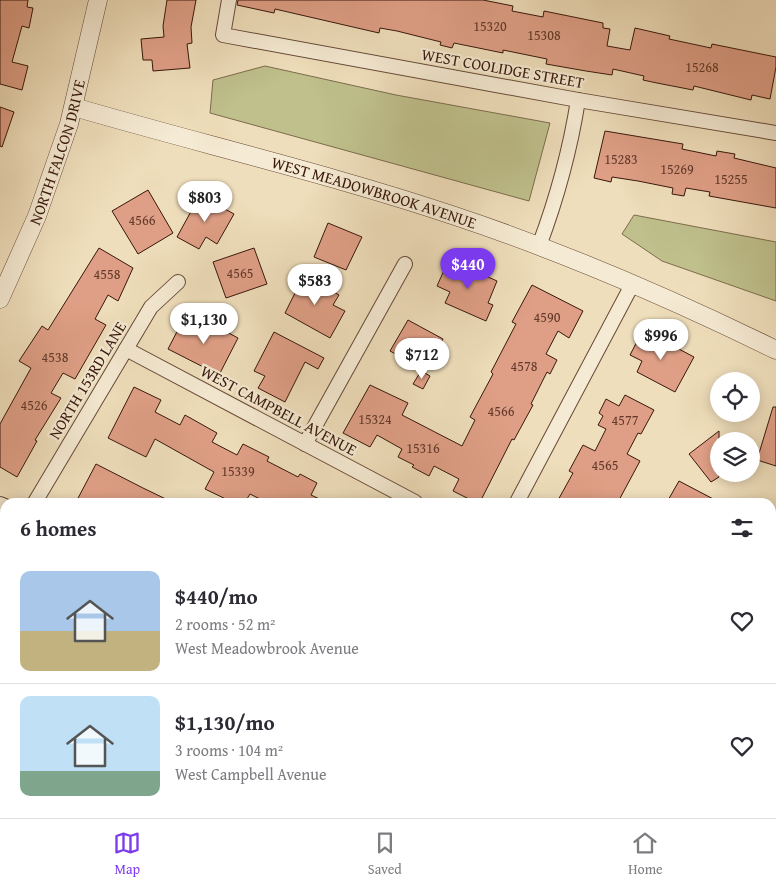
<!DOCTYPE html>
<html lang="en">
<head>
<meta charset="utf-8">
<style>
	:root { --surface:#fff; --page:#f2f2f3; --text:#2b2b33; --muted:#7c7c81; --line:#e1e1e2; --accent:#7c3aed }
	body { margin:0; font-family:"Gentium Book Plus",serif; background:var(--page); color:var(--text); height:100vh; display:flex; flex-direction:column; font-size:19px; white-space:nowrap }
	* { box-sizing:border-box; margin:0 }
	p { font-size:16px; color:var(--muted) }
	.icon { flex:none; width:28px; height:28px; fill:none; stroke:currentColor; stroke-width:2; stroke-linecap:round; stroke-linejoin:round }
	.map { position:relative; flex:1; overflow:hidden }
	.drawer { position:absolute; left:0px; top:498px; width:776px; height:321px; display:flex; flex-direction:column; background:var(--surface); border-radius:15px 15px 0 0; box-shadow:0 2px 12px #0003 }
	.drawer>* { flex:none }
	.tools { position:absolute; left:710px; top:372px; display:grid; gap:10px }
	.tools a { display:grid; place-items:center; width:50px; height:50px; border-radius:50%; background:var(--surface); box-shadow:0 2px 12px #0003; font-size:25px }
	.price { position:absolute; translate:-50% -42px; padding:0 11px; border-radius:18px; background:#fff; color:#222; font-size:16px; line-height:32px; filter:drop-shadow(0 1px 2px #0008) }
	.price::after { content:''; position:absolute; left:50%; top:30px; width:15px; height:11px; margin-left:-8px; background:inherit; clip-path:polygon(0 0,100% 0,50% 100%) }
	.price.selected { background:var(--accent); color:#fff }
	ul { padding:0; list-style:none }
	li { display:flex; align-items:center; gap:15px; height:125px; padding:0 20px }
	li+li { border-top:1px solid var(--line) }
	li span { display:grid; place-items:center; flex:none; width:140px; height:100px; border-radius:10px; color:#555 }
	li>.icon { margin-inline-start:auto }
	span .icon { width:60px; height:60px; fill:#fffc; stroke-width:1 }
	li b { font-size:21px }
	h2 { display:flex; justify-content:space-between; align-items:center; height:60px; padding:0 20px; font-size:21px }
	.tabs { display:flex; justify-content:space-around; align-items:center; height:70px; border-top:1px solid var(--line); background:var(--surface); font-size:14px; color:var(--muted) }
	.tabs a { display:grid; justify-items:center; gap:2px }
	.tabs .selected { color:var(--accent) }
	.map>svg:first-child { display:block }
</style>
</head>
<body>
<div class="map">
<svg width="776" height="818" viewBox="0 0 776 818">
	<rect width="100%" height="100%" fill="#efdebb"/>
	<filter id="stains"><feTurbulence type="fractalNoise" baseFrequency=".004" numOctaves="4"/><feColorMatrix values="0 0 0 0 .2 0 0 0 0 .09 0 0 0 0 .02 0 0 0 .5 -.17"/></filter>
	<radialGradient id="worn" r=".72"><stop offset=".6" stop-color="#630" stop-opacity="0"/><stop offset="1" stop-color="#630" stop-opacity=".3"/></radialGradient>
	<g fill="#bfc08c" stroke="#7c6c4c">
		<polygon points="265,66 396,95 550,123 529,201 210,113 213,80"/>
		<polygon points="634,215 776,242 776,301 662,261 622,234"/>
	</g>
	<g fill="#df9f86" stroke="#38170b">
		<polygon points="0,0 28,0 27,7 33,8 29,28 22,26 12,62 28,66 22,90 0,84"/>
		<polygon points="167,0 196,0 191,27 192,43 187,44 190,68 153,71 152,60 143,60 141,39 164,37 163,26"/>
		<polygon points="238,0 483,0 513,6 512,11 543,17 544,11 603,23 603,28 610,29 607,46 630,50 635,28 670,36 669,39 711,48 712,44 776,57 776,67 770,99 752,95 751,100 694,86 693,90 657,83 643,80 644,76 613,69 612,75 586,71 546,64 547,59 503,50 503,53 454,43 452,48 440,45 441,42 397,31 380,28 379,33 275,9 274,13 237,5"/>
		<polygon points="0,107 14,112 2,147 0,146"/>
		<polygon points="605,131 683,144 682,149 716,156 717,151 735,154 734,158 776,168 776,208 709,196 710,192 686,188 684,196 672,194 673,188 638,181 612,177 611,182 594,178"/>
		<polygon points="148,190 173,233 138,254 112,211"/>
		<polygon points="200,195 234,214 217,244 206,237 199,249 177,237"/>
		<polygon points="328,223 362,237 346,270 314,257"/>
		<polygon points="99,248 133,268 118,301 108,295 95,319 106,325 75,379 63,373 51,393 61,398 35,440 37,441 17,477 0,467 0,424 31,368 19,361 42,326 48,330"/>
		<polygon points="254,248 267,284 226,298 213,262"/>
		<polygon points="449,259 497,281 488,303 493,305 486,321 445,303 450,292 437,286"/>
		<polygon points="300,273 339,295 333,305 345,311 330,338 285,313 296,291 291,288"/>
		<polygon points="532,285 583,311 569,338 558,331 546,354 557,360 550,374 547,372 531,404 533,405 514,440 512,439 480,502 475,502 453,491 459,479 434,466 429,476 412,467 414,465 398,457 402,449 377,435 370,447 343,433 370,385 408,403 402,415 462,446 475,420 470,417 493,374 491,372 516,324 512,322"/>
		<polygon points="199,317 238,338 219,375 168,349 182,322 193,329"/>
		<polygon points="408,320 443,339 426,370 390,351"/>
		<polygon points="643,330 694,357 675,392 637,372 642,361 630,355"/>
		<polygon points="274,332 324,358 318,369 305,362 285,402 258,388 265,376 254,371"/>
		<polygon points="421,371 430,376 423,389 413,384"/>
		<polygon points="134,387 161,400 155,412 180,425 185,415 217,433 212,442 237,455 243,444 269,457 267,461 298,477 300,474 317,483 311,495 326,502 266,502 250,494 245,502 232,502 205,489 214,472 155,439 146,457 108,438"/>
		<polygon points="625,395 654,410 641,434 638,433 627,454 640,461 618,502 557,502 573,473 569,471 583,445 595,451 606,429 598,425 603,416 599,413 606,399 619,406"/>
		<polygon points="773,407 776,407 776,466 757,460"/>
		<polygon points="719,431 719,477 711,482 689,454"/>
		<polygon points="96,464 143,488 172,502 76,502"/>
		<polygon points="679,481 698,491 719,502 667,502"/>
	</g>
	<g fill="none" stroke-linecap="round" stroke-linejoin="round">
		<g stroke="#664937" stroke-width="16">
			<g id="minor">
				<polyline points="229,0 223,35 578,100 776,133"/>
				<path d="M539,246c18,-48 31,-95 39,-146"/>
				<polyline points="126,349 415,502"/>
				<polyline points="305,444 405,264"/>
				<polyline points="35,502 151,307 178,282"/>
				<polyline points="517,502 633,283"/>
				<polyline points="0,504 5,506"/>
				<polyline points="0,562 5,554"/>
				<polyline points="0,726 5,729"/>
				<polyline points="168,814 176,818"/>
				<polyline points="588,814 595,817"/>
			</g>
		</g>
		<g stroke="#664937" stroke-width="19">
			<g id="tertiary">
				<path id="s1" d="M74,107c127,37 256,67 381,109 111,37 217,83 321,134"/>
				<path id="s2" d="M0,299l37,-83 32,-92 29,-124"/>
				<polyline points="771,773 776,765"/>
				<polyline points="745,818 748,814"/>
			</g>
		</g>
		<use href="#minor" stroke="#f5ead3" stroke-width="14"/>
		<use href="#tertiary" stroke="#f5ead3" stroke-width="18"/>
	</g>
	<g text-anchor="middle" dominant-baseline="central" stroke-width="4.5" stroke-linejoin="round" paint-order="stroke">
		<g font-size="14" fill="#62392a">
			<text x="490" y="26">15320</text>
			<text x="544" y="35">15308</text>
			<text x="702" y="67">15268</text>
			<text x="621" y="159">15283</text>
			<text x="677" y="169">15269</text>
			<text x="731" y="179">15255</text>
			<text x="142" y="220">4566</text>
			<text x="240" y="273">4565</text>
			<text x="107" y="274">4558</text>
			<text x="547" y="317">4590</text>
			<text x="55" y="357">4538</text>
			<text x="524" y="366">4578</text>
			<text x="34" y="405">4526</text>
			<text x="501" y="411">4566</text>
			<text x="375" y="419">15324</text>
			<text x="625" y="420">4577</text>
			<text x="423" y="448">15316</text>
			<text x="605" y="465">4565</text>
			<text x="238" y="471">15339</text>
		</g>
		<g font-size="16" fill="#38170b" stroke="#f5ead3">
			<text transform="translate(503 68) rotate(10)">WEST COOLIDGE STREET</text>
			<text stroke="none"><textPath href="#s2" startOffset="158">NORTH FALCON DRIVE</textPath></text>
			<text stroke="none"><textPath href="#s1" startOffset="312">WEST MEADOWBROOK AVENUE</textPath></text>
			<text transform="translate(87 380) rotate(-59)">NORTH 153RD LANE</text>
			<text transform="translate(279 410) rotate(28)">WEST CAMPBELL AVENUE</text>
		</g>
	</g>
	<rect width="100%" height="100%" filter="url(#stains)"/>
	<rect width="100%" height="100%" fill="url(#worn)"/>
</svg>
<div class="tools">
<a><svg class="icon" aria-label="locate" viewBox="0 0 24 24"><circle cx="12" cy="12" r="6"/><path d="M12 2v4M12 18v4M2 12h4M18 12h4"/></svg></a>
<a><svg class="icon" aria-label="layers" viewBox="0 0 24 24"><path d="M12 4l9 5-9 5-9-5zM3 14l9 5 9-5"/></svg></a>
</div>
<b class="price" style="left:205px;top:223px">$803</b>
<b class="price selected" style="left:468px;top:290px">$440</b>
<b class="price" style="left:315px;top:306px">$583</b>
<b class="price" style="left:204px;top:345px">$1,130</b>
<b class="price" style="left:661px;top:361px">$996</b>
<b class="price" style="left:422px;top:380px">$712</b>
<section class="drawer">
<h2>6 homes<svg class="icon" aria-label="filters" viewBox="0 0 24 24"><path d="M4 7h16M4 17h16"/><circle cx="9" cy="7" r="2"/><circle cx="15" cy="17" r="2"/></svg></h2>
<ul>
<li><span style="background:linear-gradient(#a9c7e8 60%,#c2b280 0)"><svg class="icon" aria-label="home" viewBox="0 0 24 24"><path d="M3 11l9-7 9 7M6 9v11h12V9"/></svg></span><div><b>$440/mo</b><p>2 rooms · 52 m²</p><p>West Meadowbrook Avenue</p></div><svg class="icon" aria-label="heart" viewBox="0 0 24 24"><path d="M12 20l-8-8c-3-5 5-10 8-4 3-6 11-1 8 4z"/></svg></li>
<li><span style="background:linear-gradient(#bfe0f5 75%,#7fa58c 0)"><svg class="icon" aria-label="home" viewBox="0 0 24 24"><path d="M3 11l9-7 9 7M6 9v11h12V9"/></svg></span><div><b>$1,130/mo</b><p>3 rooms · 104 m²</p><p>West Campbell Avenue</p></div><svg class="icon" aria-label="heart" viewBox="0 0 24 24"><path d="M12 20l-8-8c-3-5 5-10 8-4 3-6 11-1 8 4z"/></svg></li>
</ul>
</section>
</div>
<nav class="tabs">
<a class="selected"><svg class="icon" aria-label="map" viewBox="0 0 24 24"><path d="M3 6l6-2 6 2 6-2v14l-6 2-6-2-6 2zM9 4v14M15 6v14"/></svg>Map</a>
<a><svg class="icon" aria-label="saved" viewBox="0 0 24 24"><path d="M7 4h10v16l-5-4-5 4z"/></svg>Saved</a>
<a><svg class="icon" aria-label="home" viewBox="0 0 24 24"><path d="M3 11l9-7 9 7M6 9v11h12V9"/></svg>Home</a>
</nav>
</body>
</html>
